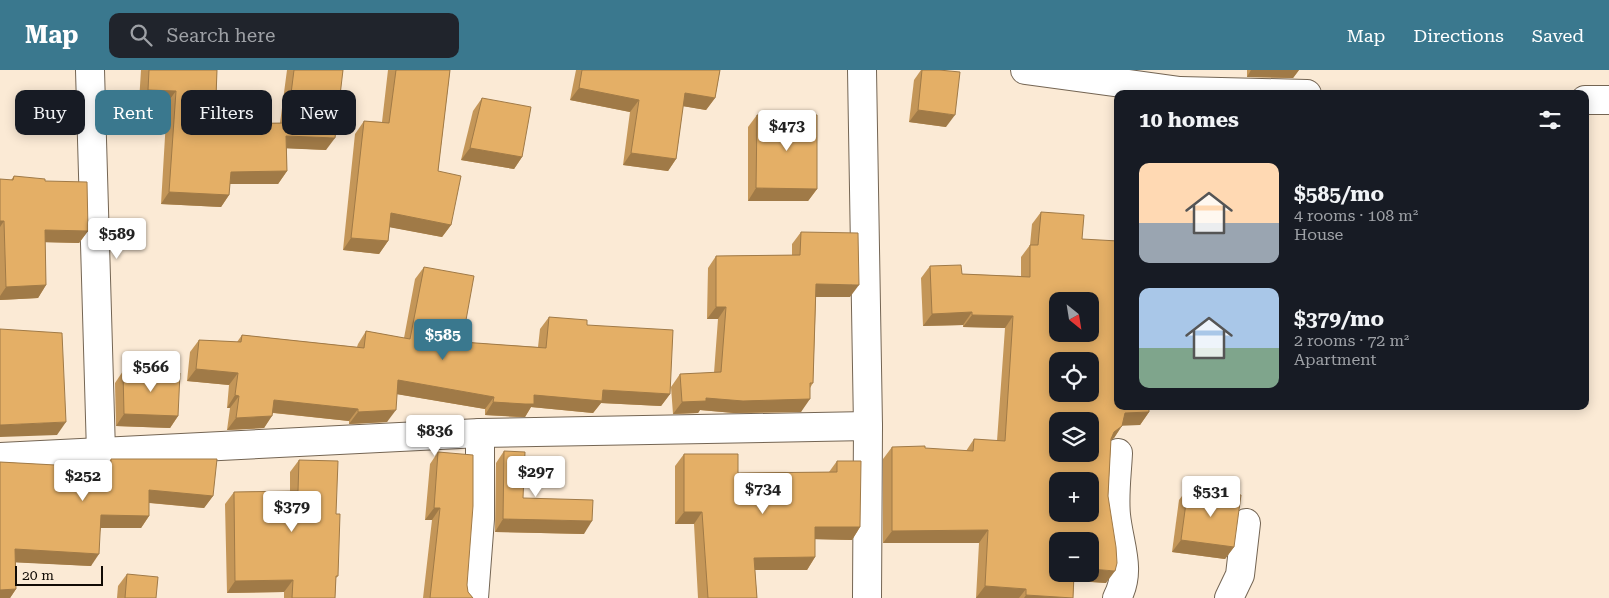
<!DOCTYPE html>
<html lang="en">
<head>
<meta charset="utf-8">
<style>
	:root { --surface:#171b24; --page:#20242c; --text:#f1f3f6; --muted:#9ea1a6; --accent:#3a788e }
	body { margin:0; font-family:"Roboto Serif",serif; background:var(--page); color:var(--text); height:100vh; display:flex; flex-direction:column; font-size:19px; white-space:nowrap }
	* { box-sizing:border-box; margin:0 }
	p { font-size:16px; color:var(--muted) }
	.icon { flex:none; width:28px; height:28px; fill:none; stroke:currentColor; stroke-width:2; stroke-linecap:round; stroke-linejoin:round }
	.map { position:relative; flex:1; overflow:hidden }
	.sheet { position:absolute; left:1114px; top:20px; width:475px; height:320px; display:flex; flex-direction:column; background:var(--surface); border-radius:10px; box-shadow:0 2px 12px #0003 }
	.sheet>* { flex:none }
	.hud { position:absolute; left:15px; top:20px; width:475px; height:45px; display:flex; gap:10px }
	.needle { width:32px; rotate:150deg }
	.buttons { position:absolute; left:1049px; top:222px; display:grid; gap:10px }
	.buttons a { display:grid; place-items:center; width:50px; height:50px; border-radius:10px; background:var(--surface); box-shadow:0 2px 12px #0003; font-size:25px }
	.scale { position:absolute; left:15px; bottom:12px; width:88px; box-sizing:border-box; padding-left:5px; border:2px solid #110b05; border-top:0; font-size:14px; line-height:18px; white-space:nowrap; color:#110b05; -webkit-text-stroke:4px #fbead5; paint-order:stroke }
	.price { position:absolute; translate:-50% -42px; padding:0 11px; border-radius:5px; background:#fff; color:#222; font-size:16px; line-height:32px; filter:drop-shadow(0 1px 2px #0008) }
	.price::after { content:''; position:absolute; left:50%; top:30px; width:15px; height:11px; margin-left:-8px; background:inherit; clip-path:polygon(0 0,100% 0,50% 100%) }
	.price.selected { background:var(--accent); color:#fff }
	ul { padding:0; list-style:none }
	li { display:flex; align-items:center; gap:15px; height:125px; padding:0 25px }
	li span { display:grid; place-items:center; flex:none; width:140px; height:100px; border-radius:10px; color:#555 }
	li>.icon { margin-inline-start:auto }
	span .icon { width:60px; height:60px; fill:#fffc; stroke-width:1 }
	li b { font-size:21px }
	h2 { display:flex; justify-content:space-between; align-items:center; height:60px; padding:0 25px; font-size:21px }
	.chip { padding:0 18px; border-radius:10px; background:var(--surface); box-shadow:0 2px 12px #0003; font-size:18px; line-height:45px }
	.chip.selected { background:var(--accent); color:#fff }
	header { display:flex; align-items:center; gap:30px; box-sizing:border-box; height:70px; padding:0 25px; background:var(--accent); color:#fff }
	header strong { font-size:24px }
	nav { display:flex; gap:28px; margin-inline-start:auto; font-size:18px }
	.search { width:350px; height:45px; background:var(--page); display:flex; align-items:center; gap:12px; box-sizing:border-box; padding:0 18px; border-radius:10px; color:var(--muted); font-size:19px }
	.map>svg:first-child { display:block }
</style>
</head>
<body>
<header>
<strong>Map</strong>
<div class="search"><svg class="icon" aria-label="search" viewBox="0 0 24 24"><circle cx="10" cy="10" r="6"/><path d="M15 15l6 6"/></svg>Search here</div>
<nav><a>Map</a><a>Directions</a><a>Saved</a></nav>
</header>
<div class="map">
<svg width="1609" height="528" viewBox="0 0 1609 528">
	<rect width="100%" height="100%" fill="#fbead5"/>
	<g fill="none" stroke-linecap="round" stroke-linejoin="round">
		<g stroke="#746553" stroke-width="30">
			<g id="minor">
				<polyline points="90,0 101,382"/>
				<polyline points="862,0 868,356 867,528"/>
				<polyline points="1025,0 1180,21 1307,24"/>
				<polyline points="1585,30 1609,30"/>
				<polyline points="0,387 480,363 868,356"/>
				<polyline points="474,528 480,449 480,363"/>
				<path d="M1117,528c15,-28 2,-53 -1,-83 -2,-20 1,-41 2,-62"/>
				<polyline points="1229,528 1240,505 1246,453"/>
			</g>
		</g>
		<use href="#minor" stroke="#fff" stroke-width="28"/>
	</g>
	<g fill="#c49658">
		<polygon points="141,0 217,0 215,54 280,53 287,0 343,0 326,80 287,78 287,101 278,114 230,114 229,125 221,137 161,134 167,33 139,32"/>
		<polygon points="388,0 450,0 438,101 451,155 442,167 390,157 388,171 379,184 343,180 355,64 364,51 382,52"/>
		<polygon points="576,0 720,0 715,28 706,40 683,36 676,89 668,101 623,95 630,42 570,30"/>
		<polygon points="921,0 939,0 946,57 909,52 914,10"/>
		<polygon points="1247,0 1299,0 1293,8 1247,7"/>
		<polygon points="482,28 522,87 514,99 461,90 473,41"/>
		<polygon points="757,45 817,119 808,131 748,131 748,57"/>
		<polygon points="14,106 45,111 88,161 79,173 45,172 46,215 38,228 0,230 0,109 11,110"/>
		<polygon points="1041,142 1082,169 1118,336 1149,342 1140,355 1122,355 1114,368 1111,370 1108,426 1106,513 1074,511 1073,528 976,528 979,473 883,473 883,389 892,377 966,381 974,369 997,371 1005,258 963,257 963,255 923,256 921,208 930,196 962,204 1021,206 1021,187 1030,175 1032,154"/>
		<polygon points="801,162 850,227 816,227 813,313 810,318 801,342 734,343 700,340 698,343 673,344 671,317 680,304 714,303 718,249 707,249 708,198 716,186 792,185 792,174"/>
		<polygon points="424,197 462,272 538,277 540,259 549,247 587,255 670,324 661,336 601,333 593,343 531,337 525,347 517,347 485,345 485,339 397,324 387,352 349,354 349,351 273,343 264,358 227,360 230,338 227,338 229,315 187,311 190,282 199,270 237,272 242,265 357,277 358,274 366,261 404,268 415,209"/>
		<polygon points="123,301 178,346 170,358 116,356 115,313"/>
		<polygon points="504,381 523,428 584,464 495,462 496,393"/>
		<polygon points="438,382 468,522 473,528 423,528 432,450 425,450 430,394"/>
		<polygon points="684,384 738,403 829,402 837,391 860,457 852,470 815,469 815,487 807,500 755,500 757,528 698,528 694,454 675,454 675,396"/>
		<polygon points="111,389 213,426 204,438 149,433 149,446 141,458 101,458 91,496 16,492 16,519 10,528 0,528 0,392 105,398"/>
		<polygon points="299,390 336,444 338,506 336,508 335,528 284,528 284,522 227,523 225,434 234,422 290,421 290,402"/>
		<polygon points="1188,418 1234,477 1225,489 1172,482 1179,430"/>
		<polygon points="127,504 156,528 117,528 118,516"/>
	</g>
	<g fill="#a07a47">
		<polygon points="1251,0 1299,0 1293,8 1247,7"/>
		<polygon points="579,18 639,30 630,42 570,30"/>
		<polygon points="148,20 176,21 167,33 139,32"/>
		<polygon points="685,23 715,28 706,40 676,35"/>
		<polygon points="918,40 955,45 946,57 909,52"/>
		<polygon points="286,66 335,68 326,80 278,78"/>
		<polygon points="470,78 522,87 514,99 461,90"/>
		<polygon points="631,83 676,89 668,101 623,95"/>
		<polygon points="287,101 278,114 222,114 231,102"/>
		<polygon points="756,118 817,119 808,131 748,131"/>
		<polygon points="169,122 229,125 221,137 161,134"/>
		<polygon points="391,143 451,155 442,167 383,156"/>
		<polygon points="0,151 4,151 0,157"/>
		<polygon points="45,160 88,161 79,173 36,172"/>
		<polygon points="351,168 388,171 379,184 343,180"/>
		<polygon points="816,214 859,215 850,227 808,227"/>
		<polygon points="46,215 38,228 0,230 0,226 6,217"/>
		<polygon points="716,237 726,237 718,249 707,249"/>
		<polygon points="972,242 963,255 923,256 932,244"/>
		<polygon points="972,245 1013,246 1005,258 963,257"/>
		<polygon points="196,299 238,303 229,315 187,311"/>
		<polygon points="398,310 494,327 485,339 390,323"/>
		<polygon points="603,320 670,324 661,336 601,333 593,343 531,337 525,347 485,345 493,332 534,325"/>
		<polygon points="235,325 239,326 230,338 227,338"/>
		<polygon points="706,328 810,329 801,342 734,343 700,340 698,343 673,344 682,332"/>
		<polygon points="274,330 358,339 349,351 266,342"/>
		<polygon points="396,340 387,352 349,354 358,342"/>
		<polygon points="1149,342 1140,355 1116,356 1125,343"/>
		<polygon points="124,344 178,346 170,358 116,356"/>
		<polygon points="272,346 264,358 227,360 236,348"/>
		<polygon points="66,352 57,365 0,367 0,355"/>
		<polygon points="1122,356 1114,368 1105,374 1114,362"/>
		<polygon points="149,420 213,426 204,438 141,432"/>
		<polygon points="434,438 440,438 432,450 425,450"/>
		<polygon points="684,442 702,442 694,454 675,454"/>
		<polygon points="101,445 149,446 141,458 93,458"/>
		<polygon points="503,449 592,451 584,464 495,462"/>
		<polygon points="815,457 860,457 852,470 807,469"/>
		<polygon points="988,460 979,473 883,473 892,461"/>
		<polygon points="1181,470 1234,477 1225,489 1172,482"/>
		<polygon points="15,479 99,484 91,496 7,492"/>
		<polygon points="815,487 807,500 745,500 754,488"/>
		<polygon points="1090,499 1115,501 1106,513 1066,510 1070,504 1090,504"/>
		<polygon points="293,510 284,522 227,523 235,511"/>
		<polygon points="985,516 1026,519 1019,528 976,528"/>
		<polygon points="16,519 10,528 0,528 0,520"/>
		<polygon points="1026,525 1073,528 1024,528"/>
	</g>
	<g fill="#e4af66" stroke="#a07a47" fill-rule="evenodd">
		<polygon points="149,0 217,0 215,54 286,53 286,63 294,0 343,0 335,68 286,66 287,101 231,102 229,125 169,122 176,21 148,20"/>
		<polygon points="396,0 450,0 438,101 461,106 451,155 391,143 388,171 351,168 364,51 389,53"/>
		<polygon points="582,0 720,0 715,28 685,23 676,89 631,83 639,30 579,18"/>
		<polygon points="922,0 939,0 960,2 955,45 918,40"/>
		<polygon points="482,28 531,37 522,87 470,78"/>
		<polygon points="757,45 817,45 817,119 756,118"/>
		<polygon points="14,106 45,109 45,111 87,112 88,161 45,160 46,215 6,217 4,151 0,151 0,109 13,110"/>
		<path d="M1041,142l43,3 -2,24 36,2v165h31v6l-24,1 -3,13 -8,6 -3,7 -3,57 8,51 1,16 -2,8 -25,-2v-28h-32v33h16l-1,24 -47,-3v-6l-41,-3 3,-56 -96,1v-84l33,-1v2l48,3 1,-12 31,2 8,-125 -41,-1v-3l-40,2 -2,-48 31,-1 1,9 68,3v-32h8zM1058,231h32v33h-32zM1058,291h32v33h-32zM1058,351h32v33h-32zM1058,411h32v33h-32z"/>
		<polygon points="801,162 858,163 859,215 816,214 813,313 810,313 810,329 743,331 706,328 706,331 682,332 680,304 721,302 726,237 716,237 716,186 800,185"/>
		<polygon points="424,197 474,206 462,272 546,278 549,247 587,250 587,255 673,260 670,324 603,320 602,331 534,325 534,334 525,334 493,332 494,327 398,310 396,340 358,342 358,339 274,330 272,346 236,348 239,326 235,325 238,303 196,299 199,270 241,272 242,265 364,278 366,261 410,269"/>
		<polygon points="0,259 62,263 66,352 0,355"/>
		<polygon points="123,301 180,303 178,346 124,344"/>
		<polygon points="504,381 525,382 523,428 593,430 592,451 503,449"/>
		<polygon points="438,382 473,385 473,436 467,515 468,522 473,528 430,528 440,438 434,438"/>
		<polygon points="684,384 738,384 738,403 837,402 837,391 861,391 860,457 815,457 815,487 754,488 757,528 708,528 702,442 684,442"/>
		<polygon points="111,389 217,389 213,426 149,420 149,446 101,445 99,484 15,479 16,519 0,520 0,392 111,398"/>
		<polygon points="299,390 338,391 336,444 340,444 338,506 336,506 335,528 292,528 293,510 235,511 234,422 298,421"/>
		<polygon points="1188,418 1241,425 1234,477 1181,470"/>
		<polygon points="127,504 158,507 156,528 125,528"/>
	</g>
</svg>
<div class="buttons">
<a><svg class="needle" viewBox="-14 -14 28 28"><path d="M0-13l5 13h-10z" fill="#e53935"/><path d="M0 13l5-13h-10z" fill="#9ea1a6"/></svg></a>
<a><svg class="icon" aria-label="locate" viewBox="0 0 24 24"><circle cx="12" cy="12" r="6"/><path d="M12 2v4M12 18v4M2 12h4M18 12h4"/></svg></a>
<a><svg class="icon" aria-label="layers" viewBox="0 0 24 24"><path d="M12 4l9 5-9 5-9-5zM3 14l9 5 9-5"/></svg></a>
<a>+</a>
<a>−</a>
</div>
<div class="scale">20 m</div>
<b class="price" style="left:787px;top:82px">$473</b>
<b class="price" style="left:117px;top:190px">$589</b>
<b class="price selected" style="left:443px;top:291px">$585</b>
<b class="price" style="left:151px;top:323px">$566</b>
<b class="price" style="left:435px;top:387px">$836</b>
<b class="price" style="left:536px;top:428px">$297</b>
<b class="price" style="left:83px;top:432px">$252</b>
<b class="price" style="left:763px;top:445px">$734</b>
<b class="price" style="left:1211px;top:448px">$531</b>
<b class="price" style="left:292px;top:463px">$379</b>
<div class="hud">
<a class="chip">Buy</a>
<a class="chip selected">Rent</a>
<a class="chip">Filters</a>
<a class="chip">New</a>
</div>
<section class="sheet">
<h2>10 homes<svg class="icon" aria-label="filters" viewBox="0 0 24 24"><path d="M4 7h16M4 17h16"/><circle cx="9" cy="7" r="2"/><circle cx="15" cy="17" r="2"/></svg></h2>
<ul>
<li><span style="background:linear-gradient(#ffd9b3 60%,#9aa5b1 0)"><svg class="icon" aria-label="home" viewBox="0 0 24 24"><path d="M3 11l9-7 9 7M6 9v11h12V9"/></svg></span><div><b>$585/mo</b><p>4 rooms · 108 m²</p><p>House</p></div></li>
<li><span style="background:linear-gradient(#a9c7e8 60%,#7fa58c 0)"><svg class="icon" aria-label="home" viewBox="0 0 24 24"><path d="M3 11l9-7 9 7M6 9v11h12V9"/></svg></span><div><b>$379/mo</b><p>2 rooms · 72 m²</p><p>Apartment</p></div></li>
</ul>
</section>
</div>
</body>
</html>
